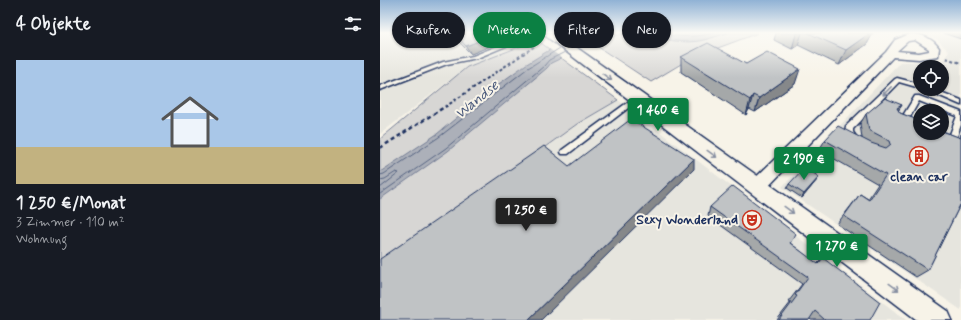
<!DOCTYPE html>
<html lang="de">
<head>
<meta charset="utf-8">
<style>
	:root { --surface:#171b24; --page:#242831; --text:#f1f3f6; --muted:#9ea1a6; --accent:#0b8043 }
	body { margin:0; font-family:Mynerve,sans-serif; background:var(--page); color:var(--text); height:100vh; display:flex; flex-direction:column; font-size:15px; white-space:nowrap }
	* { box-sizing:border-box; margin:0 }
	p { font-size:13px; color:var(--muted) }
	.icon { flex:none; width:22px; height:22px; fill:none; stroke:currentColor; stroke-width:2; stroke-linecap:round; stroke-linejoin:round }
	.map { position:relative; flex:1; overflow:hidden }
	.sheet { display:flex; flex-direction:column; background:var(--surface); width:380px }
	.sheet>* { flex:none }
	.top-card { position:absolute; left:12px; top:12px; width:380px; height:36px; display:flex; gap:8px }
	.tools { position:absolute; left:533px; top:60px; display:grid; gap:8px }
	.tools a { display:grid; place-items:center; width:36px; height:36px; border-radius:50%; background:var(--surface); box-shadow:0 1px 3px #0004; font-size:20px }
	.price { position:absolute; translate:-50% -34px; padding:0 9px; border-radius:4px; background:var(--accent); color:#fff; font-size:13px; line-height:26px; filter:drop-shadow(0 1px 2px #0008) }
	.price::after { content:''; position:absolute; left:50%; top:24px; width:12px; height:9px; margin-left:-6px; background:inherit; clip-path:polygon(0 0,100% 0,50% 100%) }
	.price.active { background:#222; color:#fff }
	ul { padding:0; list-style:none }
	li { display:grid; align-content:center; gap:8px; height:212px; padding:0 16px }
	li span { display:grid; place-items:center; height:124px; border-radius:0px; color:#555 }
	li>.icon { margin-inline-start:auto }
	span .icon { width:72px; height:72px; fill:#fffc; stroke-width:1 }
	li b { font-size:17px }
	h2 { display:flex; justify-content:space-between; align-items:center; height:48px; padding:0 16px; font-size:17px }
	.pill { padding:0 14px; border-radius:18px; background:var(--surface); box-shadow:0 1px 3px #0004; font-size:14px; line-height:36px }
	.pill.active { background:var(--accent); color:#fff }
	main { display:flex; flex:1; min-height:0 }
	.map>svg:first-child { display:block }
</style>
</head>
<body>
<main>
<section class="sheet">
<h2>4 Objekte<svg class="icon" aria-label="filters" viewBox="0 0 24 24"><path d="M4 7h16M4 17h16"/><circle cx="9" cy="7" r="2"/><circle cx="15" cy="17" r="2"/></svg></h2>
<ul>
<li><span style="background:linear-gradient(#a9c7e8 70%,#c2b280 0)"><svg class="icon" aria-label="home" viewBox="0 0 24 24"><path d="M3 11l9-7 9 7M6 9v11h12V9"/></svg></span><div><b>1 250 €/Monat</b><p>3 Zimmer · 110 m²</p><p>Wohnung</p></div></li>
</ul>
</section>
<div class="map">
<svg width="581" height="320" viewBox="0 0 581 320">
	<rect width="100%" height="100%" fill="#f7f3e8"/>
	<filter id="ink" filterUnits="userSpaceOnUse"><feTurbulence type="fractalNoise" baseFrequency=".025" numOctaves="2"/><feDisplacementMap in="SourceGraphic" scale="8" xChannelSelector="R" yChannelSelector="G"/><feConvolveMatrix kernelMatrix="1 2 1 2 8 2 1 2 1" color-interpolation-filters="sRGB"/></filter>
	<g filter="url(#ink)">
		<g fill="#e6e5de" fill-rule="evenodd">
			<polygon points="0,33 149,33 157,40 87,67 0,134"/>
			<path d="M541,33h40v277l-179,-123 118,-125 42,-1 7,-9 -12,-13zM540,67h22v22h-22zM540,111h22v22h-22z"/>
			<polygon points="238,100 526,320 0,320 0,263 94,198 197,124"/>
		</g>
		<g fill="#d7d6d4" stroke="#798299">
			<polygon points="197,33 378,33 311,58 271,82"/>
			<polygon points="157,40 238,100 197,124 94,198 0,263 0,139 87,67"/>
		</g>
		<g fill="#acb0b9" stroke="#727c95">
			<polygon points="197,33 245,33 209,45 171,63 167,68 68,151 0,199 0,172 57,134 105,94 145,65"/>
			<path d="M261,33h87c-8,2 -16,5 -24,7 -20,5 -44,-1 -63,-7z"/>
		</g>
		<polygon fill="#f7f3e8" points="189,35 207,48 183,59 168,48"/>
		<g fill="none" stroke-linecap="round" stroke-linejoin="round">
			<g stroke="#556382" stroke-width="1">
				<path d="M274,33c20,4 40,5 60,0"/>
				<polyline points="0,175 4,174 59,137 148,68 180,48"/>
				<polyline points="0,180 5,179 16,172 19,173 0,188"/>
				<polyline points="0,194 66,148 164,66 169,60 185,52"/>
			</g>
			<g stroke="#1b2f5e" stroke-width="3">
				<g id="service">
					<polygon points="150,33 158,33 97,58 67,64 0,90 0,86 63,62 93,56"/>
					<polygon points="517,78 540,84 540,88 519,82 473,129 473,132 478,139 474,142 471,141 465,133 466,126 515,79"/>
					<polygon points="544,89 553,89 581,100 581,105"/>
					<polygon points="535,96 539,96 581,112 581,125 574,144 568,144 567,142 577,116 539,101 526,124 520,124 519,122"/>
					<polygon points="255,97 259,97 260,99 188,154 182,154 181,152 182,150"/>
				</g>
			</g>
			<g stroke="#1b2f5e" stroke-width="3">
				<path id="minor" d="M530,34c12,0 22,4 29,14l-1,8 -19,3 -26,-2 -130,135 -6,2 -6,-2 -2,-5 2,-5 135,-130 9,-12zM535,40l14,9v2l-10,2 -22,-2 11,-10z"/>
			</g>
			<g stroke="#1b2f5e" stroke-width="3">
				<polygon id="tertiary" points="162,33 176,33 568,311 572,320 537,320"/>
			</g>
			<g stroke="#1b2f5e" stroke-width="2" stroke-dasharray="3 2.5" stroke-linecap="butt">
				<polyline points="566,58 581,63"/>
				<polyline points="65,107 155,46"/>
			</g>
			<polyline stroke="#1b2f5e" stroke-width="2.5" stroke-dasharray="4 3" stroke-linecap="butt" points="0,148 66,106"/>
			<use href="#service" fill="#f7f3e8" fill-rule="evenodd"/>
			<use href="#minor" fill="#f7f3e8" fill-rule="evenodd"/>
			<use href="#tertiary" fill="#f7f3e8" fill-rule="evenodd"/>
		</g>
		<g fill="#a5a8a9" stroke="#1b2f5e">
			<polygon points="396,33 493,33 487,44 459,65 418,45 412,49 394,40"/>
			<polygon points="563,33 581,33 581,39"/>
			<polygon points="75,34 111,36 115,44 91,54 79,42"/>
			<polygon points="301,57 366,64 415,84 375,112 369,109 366,115 301,72"/>
			<polygon points="522,105 518,111 520,113 580,138 581,134 581,207 578,209 548,270 536,277 457,224 480,194 488,199 498,184 439,150 445,140 482,138 480,124 486,114"/>
			<polygon points="439,177 437,180 422,198 407,188 409,184"/>
			<polygon points="330,207 410,243 437,264 443,258 490,320 431,320 430,319 429,320 397,320 411,302 409,301 422,284 328,216"/>
		</g>
		<g fill="#86888a" stroke="#1b2f5e">
			<polygon points="419,33 422,33 418,45 412,49 416,34"/>
			<polygon points="490,33 493,33 487,44 459,65 466,50"/>
			<polygon points="111,36 115,44 91,54 86,46"/>
			<polygon points="420,69 415,84 375,112 379,98"/>
			<polygon points="373,95 369,109 366,115 370,100"/>
			<polygon points="522,105 515,115 517,108"/>
			<polygon points="314,159 314,169 161,320 148,320"/>
			<polygon points="439,177 437,180 422,198 424,194"/>
		</g>
		<g fill="#c0c3c5" stroke="#1b2f5e">
			<polygon points="79,33 107,33 111,36 86,46 75,34"/>
			<polygon points="428,33 490,33 466,50"/>
			<polygon points="328,43 366,64 387,52 420,69 379,98 373,95 370,100 301,57"/>
			<polygon points="505,98 522,105 517,108 520,113 540,121 540,133 562,133 562,131 581,138 581,205 580,205 548,270 464,216 480,194 489,200 506,175 445,140 458,126 491,143 506,148 511,144 510,141 489,130 486,114"/>
			<polygon points="251,119 314,159 148,320 0,320 0,259 164,146 189,166"/>
			<polygon points="425,167 439,177 424,194 409,184"/>
			<polygon points="353,186 416,234 410,243 438,264 443,258 500,302 490,320 445,320 435,311 429,320 399,320 417,296 415,295 428,277 330,207"/>
		</g>
		<defs><path id="oneway-shaft" d="M-6 0H5M1.5-3L5.5 0L1.5 3" fill="none" stroke-width="1.6" stroke-linecap="round" stroke-linejoin="round"/></defs>
		<g stroke="#8991a3">
			<use href="#oneway-shaft" transform="translate(227 77) rotate(37)"/>
			<use href="#oneway-shaft" transform="translate(507 91) rotate(135)"/>
			<use href="#oneway-shaft" transform="translate(332 154) rotate(36)"/>
			<use href="#oneway-shaft" transform="translate(409 210) rotate(36)"/>
			<use href="#oneway-shaft" transform="translate(514 287) rotate(36)"/>
		</g>
	</g>
	<linearGradient id="sky" x2="0" y2="1"><stop stop-color="#90b2d5"/><stop offset="0.42" stop-color="#fbfaf5"/><stop offset="1" stop-color="#fbfaf5" stop-opacity="0"/></linearGradient>
	<rect width="581" height="78" fill="url(#sky)"/>
	<defs>
		<g id="building-ring" transform="scale(1)"><circle r="9.5" fill="#f7f3e8" stroke="#c8321e" stroke-width="1.5"/><path d="M-4-6H4V6H1V3H-1V6H-4ZM-2.5-4.3h1.7v1.8h-1.7ZM.8-4.3h1.7v1.8H.8ZM-2.5-1h1.7V.8h-1.7ZM.8-1h1.7V.8H.8Z" fill="#c8321e"/></g>
		<g id="theatre-ring" transform="scale(1)"><circle r="9.5" fill="#f7f3e8" stroke="#c8321e" stroke-width="1.5"/><path d="M-5-5.5Q0-4 5-5.5V0Q5 5 0 6Q-5 5-5 0ZM-3.3-2.5H-1v1.5H-3.3ZM1-2.5H3.3v1.5H1ZM-2.8 1Q0 5.5 2.8 1Z" fill="#c8321e"/></g>
	</defs>
	<g fill-rule="evenodd">
		<use href="#building-ring" x="539" y="156"/>
		<use href="#theatre-ring" x="372" y="220"/>
	</g>
	<g text-anchor="middle" dominant-baseline="central" stroke-width="4" stroke-linejoin="round" paint-order="stroke">
		<g font-size="14" font-weight="bold" fill="#1b2f5e" stroke="#f7f3e8">
			<text x="539" y="177">clean car</text>
			<text x="358" y="220" text-anchor="end">Sexy Wonderland</text>
		</g>
		<g font-size="15" font-style="italic" fill="#465679" stroke="#f7f3e8">
			<text transform="translate(97 100) rotate(-39)">Wandse</text>
		</g>
	</g>
</svg>
<div class="tools">
<a><svg class="icon" aria-label="locate" viewBox="0 0 24 24"><circle cx="12" cy="12" r="6"/><path d="M12 2v4M12 18v4M2 12h4M18 12h4"/></svg></a>
<a><svg class="icon" aria-label="layers" viewBox="0 0 24 24"><path d="M12 4l9 5-9 5-9-5zM3 14l9 5 9-5"/></svg></a>
</div>
<b class="price" style="left:278px;top:132px">1 460 €</b>
<b class="price" style="left:424px;top:181px">2 190 €</b>
<b class="price active" style="left:146px;top:232px">1 250 €</b>
<b class="price" style="left:457px;top:268px">1 270 €</b>
<div class="top-card">
<a class="pill">Kaufen</a>
<a class="pill active">Mieten</a>
<a class="pill">Filter</a>
<a class="pill">Neu</a>
</div>
</div>
</main>
</body>
</html>
